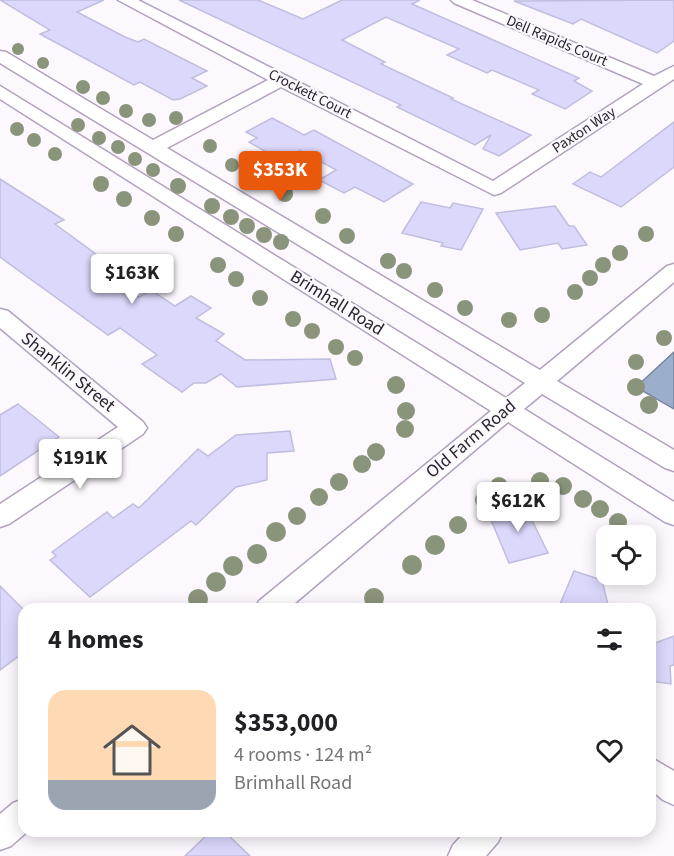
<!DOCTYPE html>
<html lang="en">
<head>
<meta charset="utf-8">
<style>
	:root { --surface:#fff; --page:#f6f6f6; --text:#202124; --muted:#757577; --accent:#ea580c }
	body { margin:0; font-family:"Source Sans 3",sans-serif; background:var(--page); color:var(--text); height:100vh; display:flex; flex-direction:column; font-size:22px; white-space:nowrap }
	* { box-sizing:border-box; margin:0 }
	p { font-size:20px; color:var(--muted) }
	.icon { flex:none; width:33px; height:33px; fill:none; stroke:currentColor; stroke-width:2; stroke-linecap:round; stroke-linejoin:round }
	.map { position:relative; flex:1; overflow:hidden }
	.details { position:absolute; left:18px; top:603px; width:638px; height:234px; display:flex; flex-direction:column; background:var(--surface); border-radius:18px; box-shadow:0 3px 15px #0003 }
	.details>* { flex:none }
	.tools { position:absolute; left:596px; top:525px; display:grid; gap:12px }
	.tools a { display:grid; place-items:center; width:60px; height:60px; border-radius:12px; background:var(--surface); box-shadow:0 3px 15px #0003; font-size:30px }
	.price { position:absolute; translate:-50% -51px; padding:0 14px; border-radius:6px; background:#fff; color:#222; font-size:20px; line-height:39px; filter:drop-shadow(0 2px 3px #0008) }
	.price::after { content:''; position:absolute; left:50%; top:36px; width:18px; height:14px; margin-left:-9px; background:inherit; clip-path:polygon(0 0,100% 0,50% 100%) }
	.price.current { background:var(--accent); color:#fff }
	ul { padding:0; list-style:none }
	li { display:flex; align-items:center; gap:18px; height:150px; padding:0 30px }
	li span { display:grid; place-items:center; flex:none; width:168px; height:120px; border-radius:18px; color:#555 }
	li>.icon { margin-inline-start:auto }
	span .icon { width:72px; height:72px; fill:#fffc; stroke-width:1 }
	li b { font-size:26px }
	h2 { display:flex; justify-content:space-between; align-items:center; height:72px; padding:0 30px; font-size:26px }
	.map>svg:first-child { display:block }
</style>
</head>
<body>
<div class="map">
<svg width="674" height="856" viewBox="0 0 674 856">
	<rect width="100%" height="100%" fill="#fcf8fe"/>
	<polygon fill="#9bafcc" stroke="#79859d" stroke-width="1.5" points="674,352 674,409 636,387"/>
	<g fill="#dbd8fc" stroke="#c0bede" stroke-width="1.5">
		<polygon points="0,0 104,0 77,12 125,37 138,42 144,39 207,71 192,78 207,86 180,99 173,100 140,82 134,85 40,34 50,30"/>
		<polygon points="179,0 258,0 303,19 342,0 420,0 412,4 579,78 574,81 592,91 565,109 532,94 539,90 492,70 487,73 447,55 459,49 386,17 342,40 385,62 381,64 453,98 451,99 531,135 499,156 483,149 491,135 475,145 397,107 401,105"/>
		<polygon points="674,0 674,41 657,53 581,19 573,24 514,1"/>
		<polygon points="272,118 304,135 314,130 413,184 384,202 355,187 344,193 319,180 336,170 300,150 282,161 249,142 257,138 246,132"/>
		<polygon points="674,122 674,167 621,207 573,184 590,172 601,177"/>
		<polygon points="0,179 64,220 55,224 115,268 106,273 139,297 151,290 175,306 191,296 211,308 196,318 224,334 216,341 245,360 330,359 336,379 237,387 221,374 206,383 194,383 182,392 142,364 157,355 120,328 108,335 0,257"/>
		<polygon points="421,202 450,208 453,203 483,209 461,250 441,246 443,243 402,233"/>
		<polygon points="555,206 569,226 574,226 587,245 562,249 558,243 520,250 496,213"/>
		<polygon points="18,404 59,437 0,476 0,415"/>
		<polygon points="290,431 294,451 267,453 267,480 236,487 196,525 191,521 90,597 50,560 56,556 52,552 107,512 113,518 133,504 139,508 198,449 208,456 236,435"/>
		<polygon points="500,504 524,504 548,553 509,563 489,515 504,512"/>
		<polygon points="574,571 602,580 609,609 558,609"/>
		<polygon points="0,586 24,610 24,652 0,670"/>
		<polygon points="674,636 674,665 670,666 671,684 650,681 650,645"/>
		<polygon points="211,831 224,831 250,856 185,856"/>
	</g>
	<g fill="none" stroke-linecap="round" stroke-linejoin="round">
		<g stroke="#b3a1bd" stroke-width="3">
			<g id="minor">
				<polygon points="118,0 138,0 493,181 643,84 454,3 451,0 472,0 654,76 674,66 674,79 501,193 494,195 281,87 167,148 540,370 667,266 674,264 674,282 557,381 674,450 674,471 665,468 542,394 524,409 674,502 674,525 665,522 508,422 288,609 255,609 259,601 491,411 0,99 0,86 506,398 525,383 0,63 0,51 6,52 153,140 268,80"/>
				<polygon points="0,309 8,311 143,422 147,428 143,434 9,524 0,527 0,504 118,427 0,328"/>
				<polygon points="650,757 674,771 674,805 663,800 650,789"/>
				<polygon points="24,799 24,831 28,831 11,846 0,850 0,814 13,803"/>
				<polygon points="466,831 503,831 498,842 486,856 448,856 453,845"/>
			</g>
		</g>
		<use href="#minor" fill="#fff" fill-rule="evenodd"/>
	</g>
	<g fill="#8a947b">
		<circle cx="18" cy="49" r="6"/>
		<circle cx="43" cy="63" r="6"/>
		<circle cx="83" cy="87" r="7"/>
		<circle cx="103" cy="98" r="7"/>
		<circle cx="126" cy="111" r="7"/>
		<circle cx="176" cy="118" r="7"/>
		<circle cx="149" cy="120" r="7"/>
		<circle cx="78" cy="125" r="7"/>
		<circle cx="17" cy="129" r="7"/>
		<circle cx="99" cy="138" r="7"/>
		<circle cx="34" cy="140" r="7"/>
		<circle cx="210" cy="146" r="7"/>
		<circle cx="118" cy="147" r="7"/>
		<circle cx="55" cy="154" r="7"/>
		<circle cx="135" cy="159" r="7"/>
		<circle cx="232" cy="165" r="7"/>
		<circle cx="153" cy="170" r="7"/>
		<circle cx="252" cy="177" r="8"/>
		<circle cx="101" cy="184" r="8"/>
		<circle cx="178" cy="186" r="8"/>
		<circle cx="285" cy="194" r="8"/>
		<circle cx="124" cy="199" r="8"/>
		<circle cx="212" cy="206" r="8"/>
		<circle cx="323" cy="216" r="8"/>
		<circle cx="231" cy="217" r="8"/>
		<circle cx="152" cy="218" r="8"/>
		<circle cx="247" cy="226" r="8"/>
		<circle cx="176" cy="234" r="8"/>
		<circle cx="646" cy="234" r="8"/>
		<circle cx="264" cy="235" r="8"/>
		<circle cx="347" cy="236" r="8"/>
		<circle cx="281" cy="242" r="8"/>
		<circle cx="620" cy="253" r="8"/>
		<circle cx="388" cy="261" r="8"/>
		<circle cx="218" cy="265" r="8"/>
		<circle cx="603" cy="265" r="8"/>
		<circle cx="404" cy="271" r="8"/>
		<circle cx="590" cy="278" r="8"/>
		<circle cx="236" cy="279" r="8"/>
		<circle cx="435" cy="290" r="8"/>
		<circle cx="575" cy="292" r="8"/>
		<circle cx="260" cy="298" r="8"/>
		<circle cx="465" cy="308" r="8"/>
		<circle cx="542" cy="315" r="8"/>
		<circle cx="293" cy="319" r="8"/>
		<circle cx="509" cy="320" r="8"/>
		<circle cx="312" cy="331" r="8"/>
		<circle cx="664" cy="338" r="8"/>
		<circle cx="336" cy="347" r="8"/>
		<circle cx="355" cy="358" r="8"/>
		<circle cx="636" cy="362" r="8"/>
		<circle cx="396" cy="385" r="9"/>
		<circle cx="636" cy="387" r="9"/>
		<circle cx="649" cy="405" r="9"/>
		<circle cx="406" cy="411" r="9"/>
		<circle cx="405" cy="429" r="9"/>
		<circle cx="376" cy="452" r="9"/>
		<circle cx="362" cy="464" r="9"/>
		<circle cx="540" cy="481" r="9"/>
		<circle cx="339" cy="482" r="9"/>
		<circle cx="499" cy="486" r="9"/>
		<circle cx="563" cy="486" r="9"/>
		<circle cx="319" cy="497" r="9"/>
		<circle cx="583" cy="499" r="9"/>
		<circle cx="484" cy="500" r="9"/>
		<circle cx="600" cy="509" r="9"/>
		<circle cx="297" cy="516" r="9"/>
		<circle cx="618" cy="522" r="9"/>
		<circle cx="458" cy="525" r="9"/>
		<circle cx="276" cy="532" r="10"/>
		<circle cx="435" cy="545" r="10"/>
		<circle cx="257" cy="554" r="10"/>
		<circle cx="412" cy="565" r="10"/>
		<circle cx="233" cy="566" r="10"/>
		<circle cx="216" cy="582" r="10"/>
		<circle cx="374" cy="598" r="10"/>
		<circle cx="198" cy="599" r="10"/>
	</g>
	<g text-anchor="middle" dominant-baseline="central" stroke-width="4.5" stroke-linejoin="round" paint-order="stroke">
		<g font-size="15" fill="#2b242f" stroke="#fcf8fe">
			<text transform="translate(557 41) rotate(23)">Dell Rapids Court</text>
			<text transform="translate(310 94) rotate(27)">Crockett Court</text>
			<text transform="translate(584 130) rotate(-33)">Paxton Way</text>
		</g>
		<g font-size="18" fill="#2b242f" stroke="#fcf8fe">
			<text transform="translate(337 303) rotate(32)">Brimhall Road</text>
			<text transform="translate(68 372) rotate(39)">Shanklin Street</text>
			<text transform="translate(471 439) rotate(-40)">Old Farm Road</text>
		</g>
	</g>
</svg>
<div class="tools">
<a><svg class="icon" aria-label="locate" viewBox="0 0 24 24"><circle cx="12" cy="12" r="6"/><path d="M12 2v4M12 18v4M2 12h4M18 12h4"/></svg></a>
</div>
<b class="price current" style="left:280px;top:202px">$353K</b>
<b class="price" style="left:132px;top:305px">$163K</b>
<b class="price" style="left:80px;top:490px">$191K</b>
<b class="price" style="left:518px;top:533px">$612K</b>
<section class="details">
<h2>4 homes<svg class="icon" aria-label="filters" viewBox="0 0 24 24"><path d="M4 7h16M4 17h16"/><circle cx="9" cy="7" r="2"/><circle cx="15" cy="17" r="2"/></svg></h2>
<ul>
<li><span style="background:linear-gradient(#ffd9b3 75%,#9aa5b1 0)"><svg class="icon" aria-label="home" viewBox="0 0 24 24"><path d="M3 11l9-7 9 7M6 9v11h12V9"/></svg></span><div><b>$353,000</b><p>4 rooms · 124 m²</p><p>Brimhall Road</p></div><svg class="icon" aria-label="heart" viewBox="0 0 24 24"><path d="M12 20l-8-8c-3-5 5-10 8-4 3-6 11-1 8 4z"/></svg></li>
</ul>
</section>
</div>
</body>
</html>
